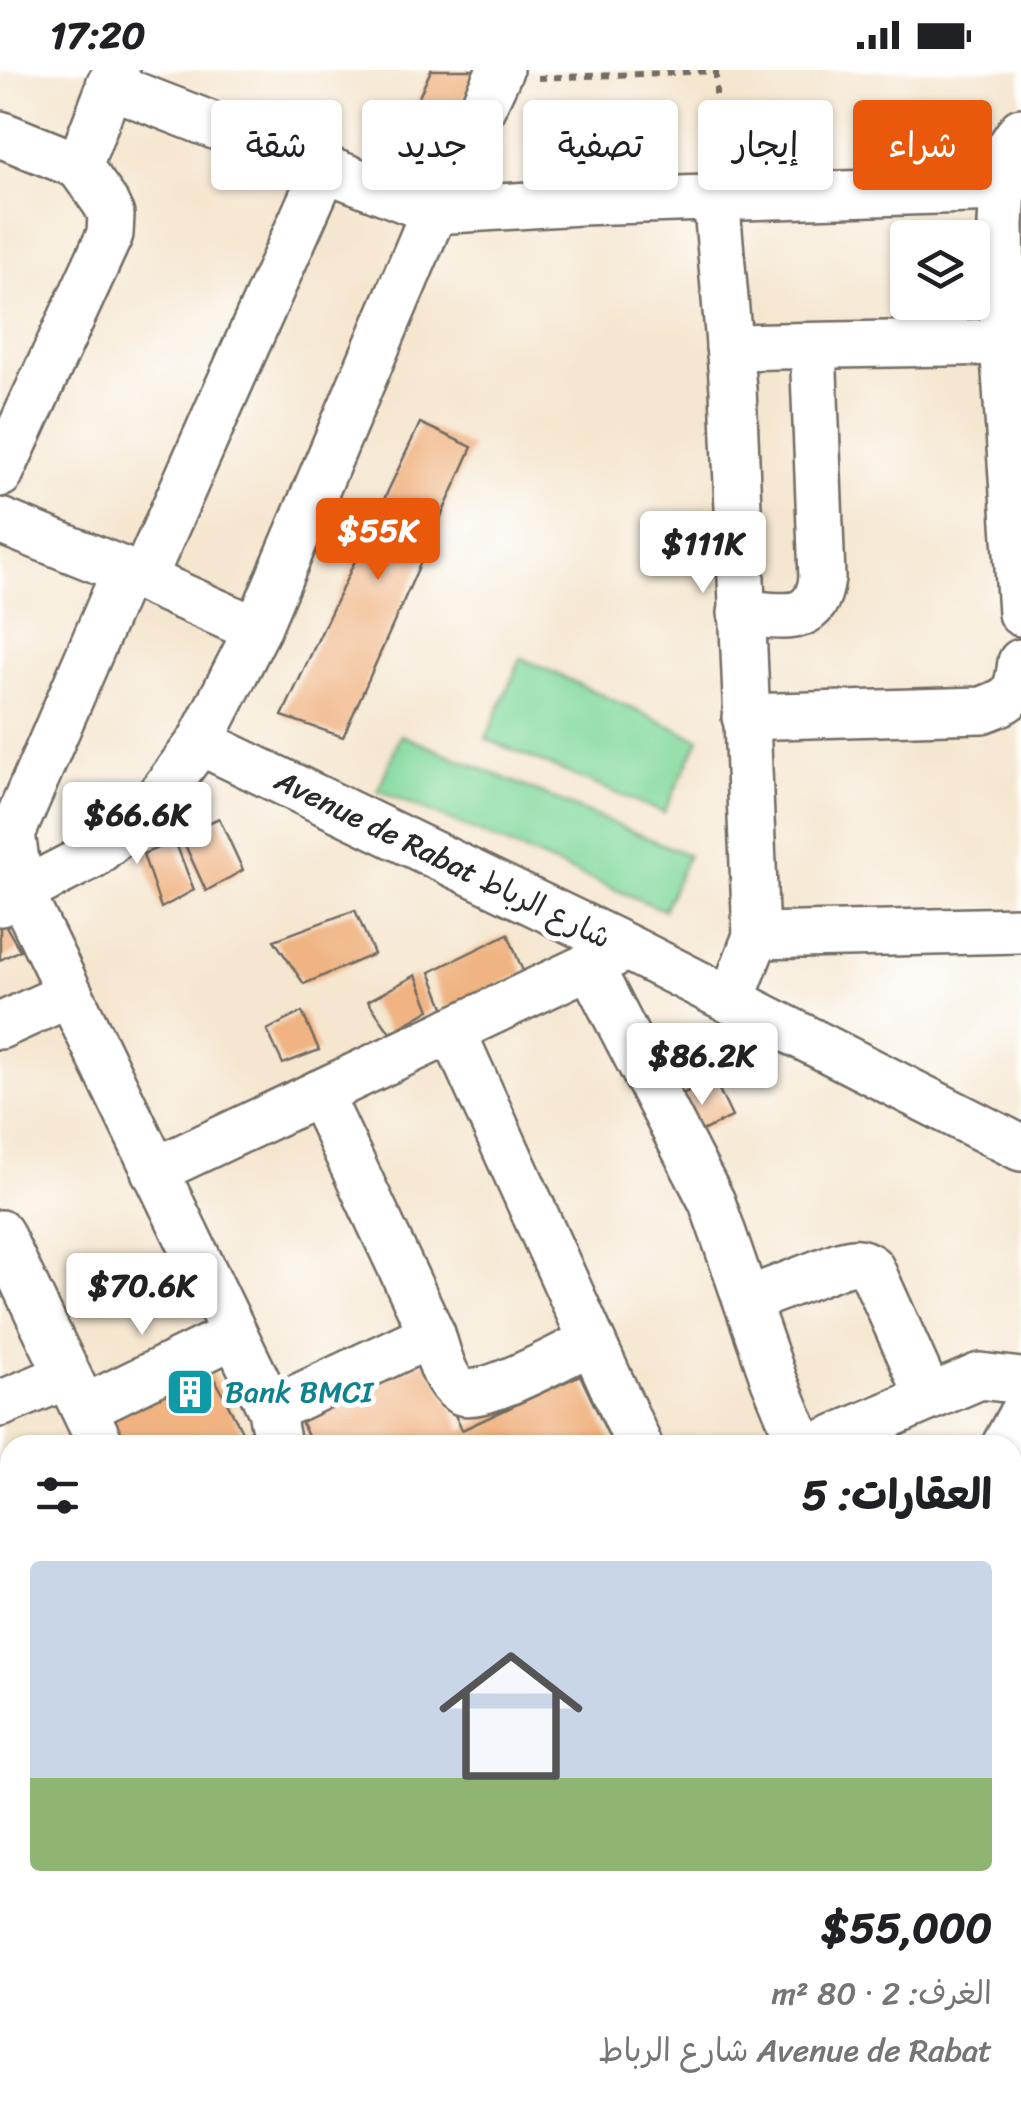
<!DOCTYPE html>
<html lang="ar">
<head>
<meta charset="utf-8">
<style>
	:root { --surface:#fff; --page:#f2f2f2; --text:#202124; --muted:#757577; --accent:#ea580c }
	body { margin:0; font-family:Sriracha,"Playpen Sans Arabic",sans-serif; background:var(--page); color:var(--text); direction:rtl; height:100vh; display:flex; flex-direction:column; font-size:38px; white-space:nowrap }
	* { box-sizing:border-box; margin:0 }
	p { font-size:32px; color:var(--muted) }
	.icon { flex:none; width:55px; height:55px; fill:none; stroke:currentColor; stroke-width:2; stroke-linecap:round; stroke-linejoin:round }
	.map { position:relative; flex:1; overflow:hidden; direction:ltr }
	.panel { position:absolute; left:0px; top:1365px; width:1022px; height:672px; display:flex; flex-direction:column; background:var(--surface); border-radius:30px 30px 0 0; box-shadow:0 2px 8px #0004; direction:rtl }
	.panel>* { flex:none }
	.banner { position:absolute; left:30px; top:30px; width:962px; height:90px; direction:rtl; display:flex; gap:20px }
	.controls { position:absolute; left:890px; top:150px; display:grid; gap:20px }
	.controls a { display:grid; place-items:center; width:100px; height:100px; border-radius:10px; background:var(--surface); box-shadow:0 2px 8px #0004; font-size:50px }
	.price { position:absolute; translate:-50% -85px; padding:0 22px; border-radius:10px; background:#fff; color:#222; font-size:32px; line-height:65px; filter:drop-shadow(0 2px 5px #0008) }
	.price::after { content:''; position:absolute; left:50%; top:60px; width:30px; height:22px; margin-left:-15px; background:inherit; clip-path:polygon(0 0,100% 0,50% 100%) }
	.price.current { background:var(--accent); color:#fff }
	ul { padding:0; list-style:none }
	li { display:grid; align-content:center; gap:20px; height:530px; padding:0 30px }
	li span { display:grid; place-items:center; height:310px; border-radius:10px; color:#555 }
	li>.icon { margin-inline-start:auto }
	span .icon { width:180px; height:180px; fill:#fffc; stroke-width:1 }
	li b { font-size:42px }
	h2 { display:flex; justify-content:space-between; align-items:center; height:120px; padding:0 30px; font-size:42px }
	.pill { padding:0 35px; border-radius:10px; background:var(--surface); box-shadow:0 2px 8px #0004; font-size:35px; line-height:90px }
	.pill.current { background:var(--accent); color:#fff }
	.status { display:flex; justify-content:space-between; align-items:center; height:70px; padding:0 50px; background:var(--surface); direction:ltr }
	.status svg { height:28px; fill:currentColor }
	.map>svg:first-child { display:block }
</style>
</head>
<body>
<div class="status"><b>17:20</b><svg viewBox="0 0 49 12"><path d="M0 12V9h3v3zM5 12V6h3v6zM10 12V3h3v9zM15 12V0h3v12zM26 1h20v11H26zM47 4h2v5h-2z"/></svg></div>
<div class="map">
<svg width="1021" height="2037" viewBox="0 0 1021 2037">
	<rect width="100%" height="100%" fill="#fff"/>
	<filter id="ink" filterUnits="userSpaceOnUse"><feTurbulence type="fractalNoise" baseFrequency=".01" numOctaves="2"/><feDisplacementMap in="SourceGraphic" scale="20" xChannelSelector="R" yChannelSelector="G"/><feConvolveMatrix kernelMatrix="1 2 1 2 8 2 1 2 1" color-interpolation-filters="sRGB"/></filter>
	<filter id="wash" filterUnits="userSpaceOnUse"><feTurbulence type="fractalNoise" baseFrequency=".0048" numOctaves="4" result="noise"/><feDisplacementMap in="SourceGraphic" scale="40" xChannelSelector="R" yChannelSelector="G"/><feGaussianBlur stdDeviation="2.25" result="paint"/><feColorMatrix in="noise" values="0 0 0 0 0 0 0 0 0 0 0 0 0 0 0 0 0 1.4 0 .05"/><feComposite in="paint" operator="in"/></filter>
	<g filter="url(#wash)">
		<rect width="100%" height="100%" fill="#f5e6cf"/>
		<g fill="#83d99c" stroke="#578264" stroke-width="2.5">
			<polygon points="521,588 699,669 664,743 486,669"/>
			<polygon points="401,665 688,785 664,840 378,720"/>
		</g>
		<g id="blocks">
			<g fill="#f0b381">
				<polygon points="431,0 478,0 425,118 386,101"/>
				<polygon points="420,353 472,377 343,667 282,646"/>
				<polygon points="219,748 243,800 206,821 181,766"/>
				<polygon points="175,771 194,820 161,838 143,784"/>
				<polygon points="355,840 374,884 304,914 274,870"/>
				<polygon points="0,846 20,880 0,890"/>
				<polygon points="508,864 524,904 445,939 430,902"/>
				<polygon points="416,905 430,940 390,963 368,931"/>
				<polygon points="302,942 319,980 283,994 267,960"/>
				<polygon points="714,1009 732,1047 689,1067 671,1029"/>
				<polygon points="429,1289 462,1360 580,1305 613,1375 312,1375 300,1349"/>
				<polygon points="209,1297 249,1375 117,1375 106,1347"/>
			</g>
		</g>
	</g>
	<g filter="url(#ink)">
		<use href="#blocks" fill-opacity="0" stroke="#726c64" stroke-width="2.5"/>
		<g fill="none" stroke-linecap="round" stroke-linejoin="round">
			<g stroke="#726c64" stroke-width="50">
				<g id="minor">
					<polyline points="500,0 434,141 257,560 200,672 628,878 1021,1078"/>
					<polyline points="109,15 434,141 579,132 1003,119"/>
					<polyline points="1021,61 1005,84 1001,154 1003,272 1021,543"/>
					<polyline points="0,64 79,96"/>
					<polyline points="716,127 733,319 756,866 731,931"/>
					<polyline points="729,277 1003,272"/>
					<polyline points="0,404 110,164 111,145 105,132 79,96 116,0"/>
					<polyline points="0,451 125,501 257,560"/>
					<polyline points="125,501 12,764 21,823 271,1340 278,1375"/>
					<polyline points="143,509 325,98"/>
					<path d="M741,543c39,2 75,15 81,-35l-9,-232"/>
					<path d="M745,647l237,-7c31,-11 35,-15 39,-48"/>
					<polyline points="0,833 93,785 151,737 200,672"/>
					<polyline points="756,866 1021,860"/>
					<polyline points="590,896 712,1132 774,1310 801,1375"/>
					<polyline points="0,956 68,925"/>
					<polyline points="452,960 639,1375"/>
					<path d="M319,1023l113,241c6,18 11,46 28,57 18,12 110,-39 132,-50"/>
					<polyline points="154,1101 614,884"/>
					<polyline points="0,1163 101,1375"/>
					<path d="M748,1230l91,-35c14,-4 20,-6 32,3l58,129"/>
					<polyline points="0,1334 67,1306"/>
					<polyline points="84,1338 234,1265"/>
					<polyline points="271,1340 432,1264"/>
					<polyline points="818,1375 980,1306 1021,1311"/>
					<polyline points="1005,1375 1021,1345"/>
					<polyline points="1012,1407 1021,1412"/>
					<polyline points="0,1513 10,1534"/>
					<polyline points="1012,1642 1018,1640 1021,1627"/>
					<polyline points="0,1660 10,1656"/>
					<polyline points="0,1763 10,1782"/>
					<polyline points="1012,1848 1021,1845"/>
					<polyline points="1012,1970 1021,1991"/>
					<polyline points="123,2028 127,2037"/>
					<polyline points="924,2028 928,2037"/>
					<polyline points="546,2037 568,2028"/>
				</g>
			</g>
			<g stroke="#726c64" stroke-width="6" stroke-dasharray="8 8" stroke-linecap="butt">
				<polyline points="538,8 716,1"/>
				<polyline points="716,89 716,1"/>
			</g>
			<use href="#minor" stroke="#fff" stroke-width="45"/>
		</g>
	</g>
	<defs>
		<g id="building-square" transform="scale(2.5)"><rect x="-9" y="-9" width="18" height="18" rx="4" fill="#0f9aa8" stroke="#fff"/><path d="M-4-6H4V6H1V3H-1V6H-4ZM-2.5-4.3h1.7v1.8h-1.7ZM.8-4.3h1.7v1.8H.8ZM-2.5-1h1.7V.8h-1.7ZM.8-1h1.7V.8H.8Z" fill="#fff"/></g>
	</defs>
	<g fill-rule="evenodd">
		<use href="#building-square" x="190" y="1322"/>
	</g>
	<g text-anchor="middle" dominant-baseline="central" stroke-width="10" stroke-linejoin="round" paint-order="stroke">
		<g font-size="30" fill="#2b2b2b" stroke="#fff">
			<text transform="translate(443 789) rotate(26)">Avenue de Rabat شارع الرباط</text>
		</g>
		<g font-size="30" fill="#0d838f" stroke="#fff" text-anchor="start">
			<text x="225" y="1322">Bank BMCI</text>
		</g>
	</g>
</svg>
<div class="controls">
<a><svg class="icon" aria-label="layers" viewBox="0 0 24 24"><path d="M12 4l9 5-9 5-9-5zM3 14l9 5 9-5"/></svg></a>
</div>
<b class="price current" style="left:378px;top:513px">$55K</b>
<b class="price" style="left:703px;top:526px">$111K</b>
<b class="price" style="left:137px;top:797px">$66.6K</b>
<b class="price" style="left:702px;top:1038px">$86.2K</b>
<b class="price" style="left:142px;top:1268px">$70.6K</b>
<div class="banner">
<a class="pill current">شراء</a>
<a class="pill">إيجار</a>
<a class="pill">تصفية</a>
<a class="pill">جديد</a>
<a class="pill">شقة</a>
</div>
<section class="panel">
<h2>العقارات: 5<svg class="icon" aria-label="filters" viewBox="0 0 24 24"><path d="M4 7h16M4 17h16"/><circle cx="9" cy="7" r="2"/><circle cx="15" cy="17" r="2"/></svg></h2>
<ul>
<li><span style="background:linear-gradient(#c9d6e8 70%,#8fb573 0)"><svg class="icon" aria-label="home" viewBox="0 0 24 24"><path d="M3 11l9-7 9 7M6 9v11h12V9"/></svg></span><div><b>$55,000</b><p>الغرف: 2 · 80 m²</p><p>Avenue de Rabat شارع الرباط</p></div></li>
</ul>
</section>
</div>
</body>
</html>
